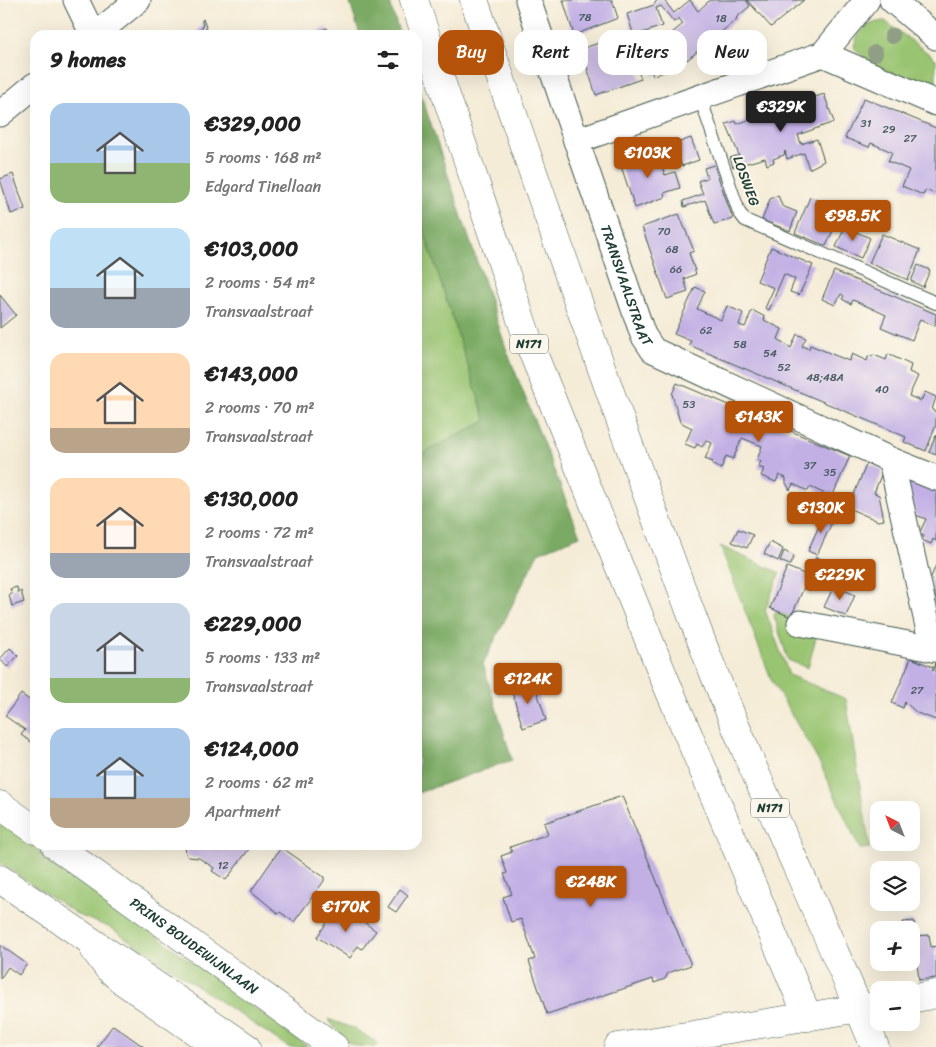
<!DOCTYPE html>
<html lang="en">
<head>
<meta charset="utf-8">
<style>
	:root { --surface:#fff; --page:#f6f6f6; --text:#222; --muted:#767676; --accent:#b45309 }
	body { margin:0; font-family:Sriracha,sans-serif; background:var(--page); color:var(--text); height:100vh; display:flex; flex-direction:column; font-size:19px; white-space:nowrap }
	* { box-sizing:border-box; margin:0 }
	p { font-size:16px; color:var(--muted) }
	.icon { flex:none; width:28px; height:28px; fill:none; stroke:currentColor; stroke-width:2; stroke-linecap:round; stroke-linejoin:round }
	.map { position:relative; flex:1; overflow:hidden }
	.sheet { position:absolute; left:30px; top:30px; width:392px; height:820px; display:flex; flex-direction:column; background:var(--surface); border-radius:15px; box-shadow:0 5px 20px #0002 }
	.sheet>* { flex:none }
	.hud { position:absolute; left:438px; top:30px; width:422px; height:45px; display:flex; gap:10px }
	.needle { width:32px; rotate:318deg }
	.fabs { position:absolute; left:870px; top:801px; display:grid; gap:10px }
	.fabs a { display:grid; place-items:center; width:50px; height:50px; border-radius:10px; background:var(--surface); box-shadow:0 5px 20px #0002; font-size:25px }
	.price { position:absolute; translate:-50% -42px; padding:0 11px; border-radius:5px; background:var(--accent); color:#fff; font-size:16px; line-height:32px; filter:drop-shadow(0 1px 2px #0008) }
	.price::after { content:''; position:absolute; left:50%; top:30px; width:15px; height:11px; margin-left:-8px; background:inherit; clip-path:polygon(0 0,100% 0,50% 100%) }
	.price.selected { background:#222; color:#fff }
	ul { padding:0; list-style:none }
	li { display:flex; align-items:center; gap:15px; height:125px; padding:0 20px }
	li span { display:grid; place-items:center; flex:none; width:140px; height:100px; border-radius:15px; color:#555 }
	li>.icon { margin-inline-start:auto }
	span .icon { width:60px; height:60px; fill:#fffc; stroke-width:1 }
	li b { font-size:21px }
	h2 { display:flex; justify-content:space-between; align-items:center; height:60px; padding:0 20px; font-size:21px }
	.pill { padding:0 18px; border-radius:15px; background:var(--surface); box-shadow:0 5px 20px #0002; font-size:18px; line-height:45px }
	.pill.selected { background:var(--accent); color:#fff }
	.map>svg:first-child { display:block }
</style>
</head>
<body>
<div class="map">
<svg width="936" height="1047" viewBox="0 0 936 1047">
	<rect width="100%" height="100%" fill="#fbf7ec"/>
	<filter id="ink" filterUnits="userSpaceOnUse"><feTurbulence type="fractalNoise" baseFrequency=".02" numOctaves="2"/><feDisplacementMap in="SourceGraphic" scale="10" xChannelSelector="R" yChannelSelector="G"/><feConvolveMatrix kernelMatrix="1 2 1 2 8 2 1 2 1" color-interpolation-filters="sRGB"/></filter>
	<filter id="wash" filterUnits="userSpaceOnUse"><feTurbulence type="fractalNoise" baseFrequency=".0096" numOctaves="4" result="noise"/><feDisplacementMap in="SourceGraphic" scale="20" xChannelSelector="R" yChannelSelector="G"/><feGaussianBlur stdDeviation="1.12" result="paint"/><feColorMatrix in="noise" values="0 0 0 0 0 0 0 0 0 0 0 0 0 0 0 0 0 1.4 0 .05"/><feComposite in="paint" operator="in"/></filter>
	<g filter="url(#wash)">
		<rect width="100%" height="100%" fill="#f5ecd7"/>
		<g fill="#99c471" stroke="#5c8052">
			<path d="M885,21l51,38v32c-24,-10 -68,-23 -82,-44 3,-17 15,-25 31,-26z"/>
			<polygon points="418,213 486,421 418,456"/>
			<polygon points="720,546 780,573 765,610 789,675 846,699 870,848 860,849 819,762 772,681"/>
			<polygon points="776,611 791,617 816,637 808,668 788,660 774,616"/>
			<polygon points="0,818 174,949 308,1047 288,1047 111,928 78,915 0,863"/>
			<path d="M328,1019l27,10 24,15 -3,3c-31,0 -29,-4 -48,-28z"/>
		</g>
		<g fill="#7aaa63" stroke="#4c744c">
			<polygon points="349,0 389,0 400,35 360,35"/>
			<polygon points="418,86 507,351 580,536 538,553 483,664 512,760 418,793 418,456 486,421 418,213"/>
		</g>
		<g id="blocks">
			<g fill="#c2b0e5">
				<polygon points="563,0 612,0 618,18 574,35"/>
				<polygon points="657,0 664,0 674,13 690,0 698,11 710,0 746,0 750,6 736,18 737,19 687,60 667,37 683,24 679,18 674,22 661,6 656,8 662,26 634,36 627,14 654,5"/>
				<polygon points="747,0 804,0 771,27"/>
				<polygon points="203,19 209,35 192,35 203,26 202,21"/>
				<polygon points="327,28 330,35 307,35"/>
				<polygon points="622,35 633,69 637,67 641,79 596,95 581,49"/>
				<polygon points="659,51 666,71 653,76 646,56"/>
				<polygon points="824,94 834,122 798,135 801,144 817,139 824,161 809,169 804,153 787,159 785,151 784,155 773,159 774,162 767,165 765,158 733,167 730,158 739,155 726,124 736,121 737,124"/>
				<polygon points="864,98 936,128 936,194 926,190 923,195 902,186 909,170 888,161 892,152 871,143 869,147 845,138"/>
				<polygon points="691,138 699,160 682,166 674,144"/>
				<polygon points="656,150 665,175 675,172 680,188 664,193 665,197 635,208 620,163"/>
				<polygon points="714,165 733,219 714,224 705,200 684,207 683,201 703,194 698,181 707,178 704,168"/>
				<polygon points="13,174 25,209 11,214 0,179"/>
				<polygon points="778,195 782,206 797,212 790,231 762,220 770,199"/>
				<polygon points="810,197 842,211 826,246 795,233"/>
				<polygon points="679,214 694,251 689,253 696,274 684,279 688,292 667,299 642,227"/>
				<polygon points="845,227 870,238 861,258 836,247"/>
				<polygon points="882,234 920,250 908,280 869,263"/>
				<polygon points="771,247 813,265 799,295 790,292 795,279 784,274 769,310 765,308 774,288 757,281"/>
				<polygon points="918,265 930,270 923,287 911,281"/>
				<polygon points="834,271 936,314 935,326 920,319 912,340 881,327 886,315 871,308 853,300 851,304 842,299 844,296 841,294 835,305 822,299"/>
				<polygon points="695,287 705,291 697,309 721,320 727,306 743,313 739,325 745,327 752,310 765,317 764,320 782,329 778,339 791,348 797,334 806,338 802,346 809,349 810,345 849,361 852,354 867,361 868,357 874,355 886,360 888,354 911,365 909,372 918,376 909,396 921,401 925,392 936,397 932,410 936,412 936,425 926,451 904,442 906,437 689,345 691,341 674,334"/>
				<polygon points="0,295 16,315 0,328"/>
				<polygon points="677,383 850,456 832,497 810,487 808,491 793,484 790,490 786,483 786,478 779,475 776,482 761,476 764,469 758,467 761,461 757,460 762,446 742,438 733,459 726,456 721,469 712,464 713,462 705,459 712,443 706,440 702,447 697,444 695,448 685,444 692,428 680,422 672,394"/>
				<polygon points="936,435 936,455 929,452"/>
				<polygon points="867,463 883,470 874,493 879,495 884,520 878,521 848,508"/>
				<polygon points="903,474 936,485 936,541 933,539 931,544 922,540 924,536 919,534 926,519 913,514 915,509 910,507"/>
				<polygon points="824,514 834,518 817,555 808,551"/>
				<polygon points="738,529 753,535 747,548 732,542"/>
				<polygon points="770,542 783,549 778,561 764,554"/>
				<polygon points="784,551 794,556 790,565 780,561"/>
				<polygon points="816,557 841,567 834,585 809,574"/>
				<polygon points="936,565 936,623 927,587"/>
				<polygon points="787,567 809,576 791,617 770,608"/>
				<polygon points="834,586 855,595 846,616 824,607"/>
				<polygon points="17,587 18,593 21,591 24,602 12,606 9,595 12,594 10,589"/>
				<polygon points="10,648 18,656 7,667 0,659"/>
				<polygon points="911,658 933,667 933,671 936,663 936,720 917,713 905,702 903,708 892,703"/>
				<polygon points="534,682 546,720 523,728 511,689"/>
				<polygon points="21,694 35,704 34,744 21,735 25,730 5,716"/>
				<polygon points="622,796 691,965 668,973 665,979 654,983 653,979 547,1014 529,961 535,959 521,919 511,922 503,897 512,894 504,874 507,873 501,856 512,852 510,847 548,834 544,823"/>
				<polygon points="185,845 252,845 226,880 212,871 214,868 199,858 188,857 186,854"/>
				<polygon points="280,849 284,849 324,877 324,881 294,922 280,912 279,914 251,891"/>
				<polygon points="400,889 408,895 396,912 388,907"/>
				<polygon points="338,907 344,915 345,912 351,916 353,914 376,931 362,949 358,946 350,958 317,937"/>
				<polygon points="914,921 916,936 929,935 931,947 936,946 936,978 919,980 916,955 911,956 911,930 904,930 903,922"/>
				<polygon points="0,945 27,964 19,975 8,967 0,979"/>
				<polygon points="113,1025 144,1047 97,1047"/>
			</g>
		</g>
	</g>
	<g filter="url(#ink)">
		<use href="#blocks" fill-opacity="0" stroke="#3f574c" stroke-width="1"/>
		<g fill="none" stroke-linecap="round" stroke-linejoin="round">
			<g stroke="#3f574c" stroke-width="14">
				<polyline id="service" points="700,97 739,212 745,220 936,303"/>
			</g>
			<g stroke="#3f574c" stroke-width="27">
				<g id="minor">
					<polyline points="76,0 93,35"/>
					<path id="s1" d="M528,0l115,335 10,15 238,110 45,18"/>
					<polyline points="892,0 936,37"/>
					<polyline points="95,35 138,0"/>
					<polyline points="823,54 936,103"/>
					<polyline points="0,114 35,85"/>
					<polyline points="576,141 823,54 867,0"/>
					<polyline points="891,460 933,649 936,649"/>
					<polyline points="800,623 933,649"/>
				</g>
			</g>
			<g stroke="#3f574c" stroke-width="29">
				<g id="tertiary">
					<polyline points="94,949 108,968 123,981 218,1047"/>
					<polyline points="911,999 936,994"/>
					<polyline points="618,1047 879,1005"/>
				</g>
			</g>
			<g stroke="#3f574c" stroke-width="29">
				<g id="secondary">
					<polyline points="0,805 35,830"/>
					<path id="s2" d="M55,845l279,202"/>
					<polyline points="0,879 246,1047"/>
				</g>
			</g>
			<g stroke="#3f574c" stroke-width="29">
				<g id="trunk">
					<polyline points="414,0 529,343 665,680 808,1017"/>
					<path d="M474,0c72,212 145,423 224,632 53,141 120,276 177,415"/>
				</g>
			</g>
			<use href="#service" stroke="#fff" stroke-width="12"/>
			<use href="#minor" stroke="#fff" stroke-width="25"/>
			<use href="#tertiary" stroke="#fff" stroke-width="28"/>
			<use href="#secondary" stroke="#fff" stroke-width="28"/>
			<use href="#trunk" stroke="#fff" stroke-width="28"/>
		</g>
		<g fill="#909e86">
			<circle cx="892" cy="36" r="8"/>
			<circle cx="875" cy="53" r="8"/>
		</g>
	</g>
	<g text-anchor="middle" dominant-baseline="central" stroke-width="4" stroke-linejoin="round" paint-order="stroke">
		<g font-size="11" fill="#485a60">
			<text x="585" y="17">78</text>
			<text x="721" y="18">18</text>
			<text x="866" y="123">31</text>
			<text x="889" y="129">29</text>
			<text x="910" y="138">27</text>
			<text x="664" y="231">70</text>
			<text x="672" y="249">68</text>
			<text x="676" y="269">66</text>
			<text x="706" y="330">62</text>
			<text x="740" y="344">58</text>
			<text x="770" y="353">54</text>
			<text x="784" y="367">52</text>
			<text x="825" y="377">48;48A</text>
			<text x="882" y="389">40</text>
			<text x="689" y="404">53</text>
			<text x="810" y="465">37</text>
			<text x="830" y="472">35</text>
			<text x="917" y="690">27</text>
			<text x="223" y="865">12</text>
		</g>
		<g fill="#fbf7ec" stroke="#61756b" stroke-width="1">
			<rect x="510" y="334.5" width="38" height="19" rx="4"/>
			<rect x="751" y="798.5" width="38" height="19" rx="4"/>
		</g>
		<g font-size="12" font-weight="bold" fill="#1f3d34">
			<text x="529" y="344">N171</text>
			<text x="770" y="808">N171</text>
		</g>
		<g font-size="14" fill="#1f3d34" stroke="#fbf7ec">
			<text transform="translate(746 181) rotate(70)">LOSWEG</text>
			<text stroke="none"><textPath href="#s1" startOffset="302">TRANSVAALSTRAAT</textPath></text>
			<text stroke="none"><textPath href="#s2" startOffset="172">PRINS BOUDEWIJNLAAN</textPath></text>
		</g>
	</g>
</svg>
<div class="fabs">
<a><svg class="needle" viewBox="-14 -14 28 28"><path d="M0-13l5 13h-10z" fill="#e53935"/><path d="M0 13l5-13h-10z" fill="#767676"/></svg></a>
<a><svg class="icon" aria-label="layers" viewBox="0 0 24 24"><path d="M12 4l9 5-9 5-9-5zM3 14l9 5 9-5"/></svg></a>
<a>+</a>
<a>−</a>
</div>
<b class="price selected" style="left:781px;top:133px">€329K</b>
<b class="price" style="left:648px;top:179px">€103K</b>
<b class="price" style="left:853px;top:242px">€98.5K</b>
<b class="price" style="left:759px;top:443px">€143K</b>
<b class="price" style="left:821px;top:534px">€130K</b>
<b class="price" style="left:840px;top:601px">€229K</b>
<b class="price" style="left:528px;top:705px">€124K</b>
<b class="price" style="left:591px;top:908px">€248K</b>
<b class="price" style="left:346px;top:933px">€170K</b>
<div class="hud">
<a class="pill selected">Buy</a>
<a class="pill">Rent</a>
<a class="pill">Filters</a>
<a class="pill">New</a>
</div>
<section class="sheet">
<h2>9 homes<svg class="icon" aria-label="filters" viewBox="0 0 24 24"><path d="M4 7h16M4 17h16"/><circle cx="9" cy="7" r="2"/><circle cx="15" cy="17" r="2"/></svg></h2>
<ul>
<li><span style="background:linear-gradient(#a9c7e8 60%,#8fb573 0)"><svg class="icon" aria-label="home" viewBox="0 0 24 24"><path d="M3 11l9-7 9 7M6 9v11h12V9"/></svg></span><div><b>€329,000</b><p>5 rooms · 168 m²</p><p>Edgard Tinellaan</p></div></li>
<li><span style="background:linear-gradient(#bfe0f5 60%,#9aa5b1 0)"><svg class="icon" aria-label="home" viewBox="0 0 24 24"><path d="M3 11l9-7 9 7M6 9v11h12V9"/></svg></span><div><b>€103,000</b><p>2 rooms · 54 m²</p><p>Transvaalstraat</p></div></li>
<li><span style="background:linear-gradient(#ffd9b3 75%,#b9a48a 0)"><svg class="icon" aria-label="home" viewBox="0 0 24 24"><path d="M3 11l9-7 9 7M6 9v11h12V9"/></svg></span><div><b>€143,000</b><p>2 rooms · 70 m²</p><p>Transvaalstraat</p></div></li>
<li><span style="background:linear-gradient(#ffd9b3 75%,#9aa5b1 0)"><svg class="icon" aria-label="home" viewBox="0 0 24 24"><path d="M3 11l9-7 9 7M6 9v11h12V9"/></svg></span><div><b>€130,000</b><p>2 rooms · 72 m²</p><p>Transvaalstraat</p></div></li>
<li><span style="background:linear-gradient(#c9d6e8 75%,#8fb573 0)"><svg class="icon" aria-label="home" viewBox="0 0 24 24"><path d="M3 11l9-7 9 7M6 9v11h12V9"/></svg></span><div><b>€229,000</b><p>5 rooms · 133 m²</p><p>Transvaalstraat</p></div></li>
<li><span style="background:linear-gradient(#a9c7e8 70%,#b9a48a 0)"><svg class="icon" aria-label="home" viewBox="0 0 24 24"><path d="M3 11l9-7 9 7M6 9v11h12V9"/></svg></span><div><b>€124,000</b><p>2 rooms · 62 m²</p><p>Apartment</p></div></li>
</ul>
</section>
</div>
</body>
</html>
